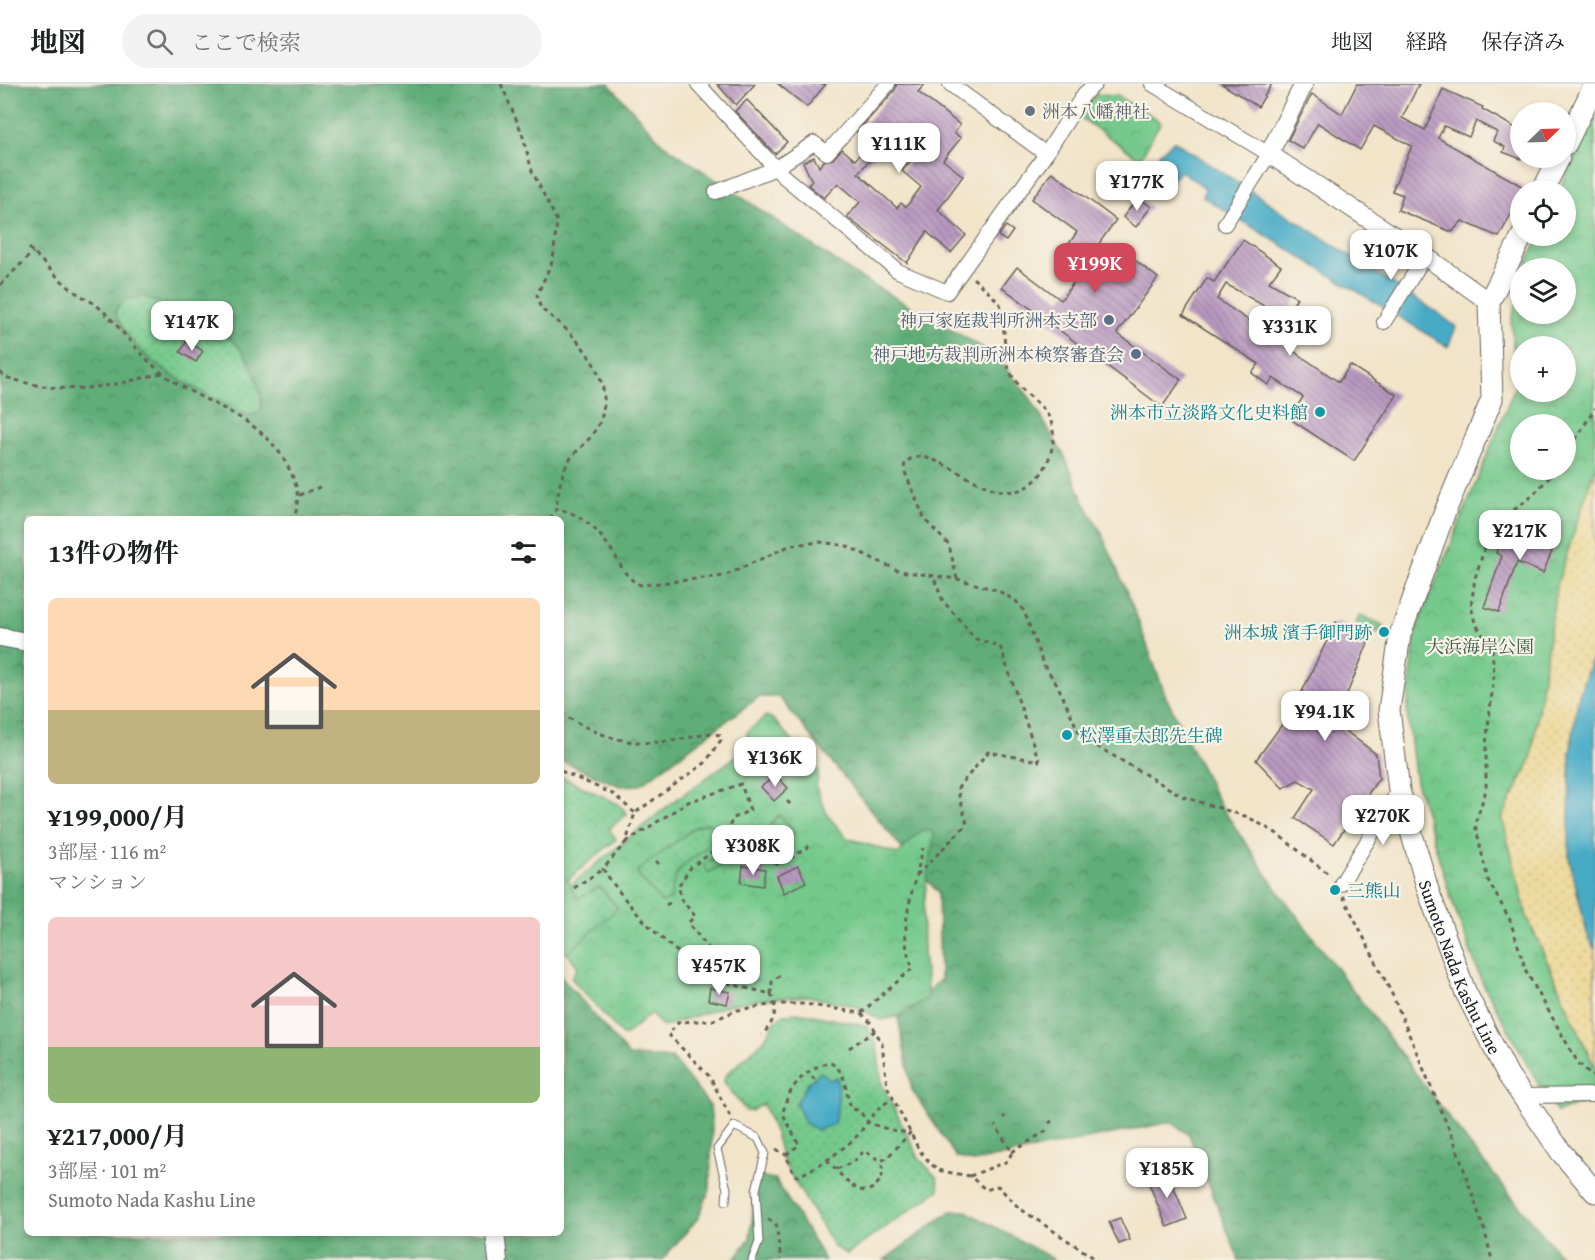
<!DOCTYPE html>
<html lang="ja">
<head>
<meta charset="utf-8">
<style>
	:root { --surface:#fff; --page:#f2f2f2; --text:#202124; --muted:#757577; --line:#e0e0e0; --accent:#d1495b }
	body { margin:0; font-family:"Gentium Book Plus","Noto Serif JP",serif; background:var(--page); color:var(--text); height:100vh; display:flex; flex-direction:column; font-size:22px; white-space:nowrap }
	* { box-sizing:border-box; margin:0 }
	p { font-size:20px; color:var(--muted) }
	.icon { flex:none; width:33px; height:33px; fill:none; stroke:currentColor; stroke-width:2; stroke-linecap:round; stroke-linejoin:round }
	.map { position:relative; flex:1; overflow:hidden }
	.details { position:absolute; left:24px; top:432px; width:540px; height:720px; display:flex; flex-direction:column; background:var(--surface); border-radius:9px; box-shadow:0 3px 9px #0003 }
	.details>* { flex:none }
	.needle { width:39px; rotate:67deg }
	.controls { position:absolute; left:1510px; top:18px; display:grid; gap:12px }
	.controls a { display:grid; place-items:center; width:66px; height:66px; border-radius:50%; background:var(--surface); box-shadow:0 3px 9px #0003; font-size:30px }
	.price { position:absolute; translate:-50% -51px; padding:0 14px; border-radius:12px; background:#fff; color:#222; font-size:20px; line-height:39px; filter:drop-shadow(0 2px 3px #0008) }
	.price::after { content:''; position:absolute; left:50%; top:36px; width:18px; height:14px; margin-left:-9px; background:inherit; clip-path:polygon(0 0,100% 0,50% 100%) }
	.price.current { background:var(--accent); color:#fff }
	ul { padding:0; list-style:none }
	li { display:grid; align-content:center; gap:12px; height:318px; padding:0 24px }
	li span { display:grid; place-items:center; height:186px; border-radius:9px; color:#555 }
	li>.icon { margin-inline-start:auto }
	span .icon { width:108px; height:108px; fill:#fffc; stroke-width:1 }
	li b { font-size:26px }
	h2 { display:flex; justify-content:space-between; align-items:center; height:72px; padding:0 24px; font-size:26px }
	header { display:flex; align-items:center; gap:36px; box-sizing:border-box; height:84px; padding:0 30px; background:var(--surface); border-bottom:2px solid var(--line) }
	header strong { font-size:28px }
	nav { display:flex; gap:33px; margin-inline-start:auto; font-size:21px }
	.search { width:420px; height:54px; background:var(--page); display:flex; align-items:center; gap:15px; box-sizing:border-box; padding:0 21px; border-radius:33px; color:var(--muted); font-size:22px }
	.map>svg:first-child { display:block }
</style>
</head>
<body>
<header>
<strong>地図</strong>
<div class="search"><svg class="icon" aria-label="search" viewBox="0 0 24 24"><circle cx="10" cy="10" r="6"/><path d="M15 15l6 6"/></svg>ここで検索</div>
<nav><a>地図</a><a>経路</a><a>保存済み</a></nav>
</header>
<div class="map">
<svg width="1595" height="1176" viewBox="0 0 1595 1176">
	<defs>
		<pattern id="forest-crowns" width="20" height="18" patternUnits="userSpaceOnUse" patternTransform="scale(1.5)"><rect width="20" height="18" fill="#60ad78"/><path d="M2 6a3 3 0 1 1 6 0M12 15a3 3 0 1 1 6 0" fill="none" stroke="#4e8c62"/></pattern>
		<pattern id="sand-dots" width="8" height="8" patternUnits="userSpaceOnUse" patternTransform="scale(1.5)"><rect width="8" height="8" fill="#eeda9e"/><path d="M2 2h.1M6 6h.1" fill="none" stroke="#ccba88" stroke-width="1.8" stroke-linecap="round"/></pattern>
		<pattern id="park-crowns" width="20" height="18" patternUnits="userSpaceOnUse" patternTransform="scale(1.5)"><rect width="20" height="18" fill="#75c98c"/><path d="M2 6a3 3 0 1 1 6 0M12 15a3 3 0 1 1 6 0" fill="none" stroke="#65ac78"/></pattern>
		<pattern id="garden-dots" width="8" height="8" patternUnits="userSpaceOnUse" patternTransform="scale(1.5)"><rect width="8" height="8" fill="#75c98c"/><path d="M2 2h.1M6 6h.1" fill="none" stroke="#65ac78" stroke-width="1.8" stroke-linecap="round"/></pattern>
		<pattern id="building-back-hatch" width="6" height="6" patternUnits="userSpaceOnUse" patternTransform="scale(1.5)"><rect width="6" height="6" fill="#b999c1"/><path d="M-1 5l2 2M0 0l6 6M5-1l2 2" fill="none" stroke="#967c9c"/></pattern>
	</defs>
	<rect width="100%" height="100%" fill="#f7f3e8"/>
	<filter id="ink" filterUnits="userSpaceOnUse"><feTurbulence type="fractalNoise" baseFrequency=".0167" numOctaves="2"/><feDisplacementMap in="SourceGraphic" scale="12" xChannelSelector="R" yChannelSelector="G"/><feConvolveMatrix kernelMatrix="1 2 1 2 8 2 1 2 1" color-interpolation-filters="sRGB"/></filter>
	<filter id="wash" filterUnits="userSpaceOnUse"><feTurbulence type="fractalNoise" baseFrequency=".008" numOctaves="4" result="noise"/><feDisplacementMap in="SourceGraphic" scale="24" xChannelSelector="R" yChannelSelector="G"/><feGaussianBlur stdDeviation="1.35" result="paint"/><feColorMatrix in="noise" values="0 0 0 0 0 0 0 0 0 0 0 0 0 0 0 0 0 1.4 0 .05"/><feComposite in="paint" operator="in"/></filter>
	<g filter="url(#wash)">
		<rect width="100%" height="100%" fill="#f1e4c9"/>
		<g fill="url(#forest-crowns)" stroke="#3e644a" stroke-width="1.5">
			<polygon points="0,0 609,0 662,59 859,193 994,270 1030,314 1065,373 1083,416 1102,449 1135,528 1166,613 1219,719 1273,800 1471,1063 1564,1176 1239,1176 1189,1051 1171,1038 973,1078 956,1073 912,1006 898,934 940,896 938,809 779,613 759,613 640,701 620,702 561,677 561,435 27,435 27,1149 561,1149 561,892 629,972 672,974 710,1022 712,1041 710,1105 698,1134 662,1176 0,1176"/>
			<polygon points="756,1092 775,1095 825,1176 734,1176 750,1154"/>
			<polygon points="951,1127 966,1127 1055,1176 884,1176"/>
		</g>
		<polygon fill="url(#sand-dots)" stroke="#857b5d" stroke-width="1.5" points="1595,383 1595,565 1570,670 1569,773 1587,849 1595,866 1595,984 1527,833 1502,734 1531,675 1556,503"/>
		<g fill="url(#park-crowns)" stroke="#487254" stroke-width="1.5" fill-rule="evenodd">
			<polygon points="1095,11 1117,12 1156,34 1160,39 1140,75 1080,33"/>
			<path d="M1595,31v352l-39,120 -25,172 -29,59 25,99 68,151v31l-38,13 -14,-20 -62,-112 -30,-82 -35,-116 -9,-70 9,-82 100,-246 -5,-63 10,-31v24h45v-46h-41l14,-32h27v-46h-7zM1521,262h45v46h-45zM1521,340h45v46h-45z"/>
			<path d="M766,632l7,3 46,52 -3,17 12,28 19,22 51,16 24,-24 9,1 3,4c-6,37 -13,75 -11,112 0,19 5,29 4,50l-28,19 -18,4 -25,-14 -49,-10 -50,4 -29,5 -65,22 -12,-14 -25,22h-4l-51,-57 7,-11 -17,-22v-52l109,-89 76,-55 1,-17z"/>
		</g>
		<g fill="url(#garden-dots)" stroke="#487254" stroke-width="1.5">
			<path d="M144,213c61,25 111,35 118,111l-5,6 -10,1c-47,-25 -112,-49 -132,-104l8,-11z"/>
			<polygon points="1360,531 1383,541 1379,549 1356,539"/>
			<polygon points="562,693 619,720 627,730 609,745 616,755 568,796 577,815 600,803 618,824 567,870 561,863"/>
			<polygon points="779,731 795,748 787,757 784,757 771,740"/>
			<path d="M709,739l6,10c-14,33 -41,19 -44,66l-9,4 -24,-28v-4l57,-44z"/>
			<polygon points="720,770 725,776 724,780 708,789 704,781"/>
			<polygon points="802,929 867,942 877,962 882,1000 919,1074 937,1094 939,1106 847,1170 834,1163 782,1076 776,1052 763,1020 751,1027 746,1027 724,998 725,992 764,956 776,936 784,930"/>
		</g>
		<g fill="#47abc6" stroke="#326471" stroke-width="1.5">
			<polygon points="1174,57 1441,231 1456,243 1448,263 1203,113 1205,104 1181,87 1170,97 1153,82 1160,69"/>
			<polygon points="1595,565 1595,866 1587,849 1569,773 1570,670 1578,614"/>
			<path d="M819,989h4l7,7 6,-3c5,7 1,39 -3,48l-17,5 -11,-7 -9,-20 12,-20z"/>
		</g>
		<g id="blocks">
			<g fill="url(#building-back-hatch)" fill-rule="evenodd">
				<polygon points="717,0 755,0 736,21"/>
				<polygon points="778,0 826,0 807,23"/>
				<path d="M897,0h28l-7,8 42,33 -6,8 7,5 -18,22 20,16 -25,34 28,25 -15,18 -24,-21 -20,31 -60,-46 13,-15 -22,-19 -14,15 -16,-13 4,-4 -9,-19 11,-5 5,10 5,-6 9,-2 9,-10 13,11 15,-17 -13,-11 38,-42zM903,46l20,15 -21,26 19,16 -15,20 -5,-4 -4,5 -39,-35 20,-22 4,4z"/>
				<polygon points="1222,0 1272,0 1258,23"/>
				<polygon points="1357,0 1419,0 1402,34 1425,46 1443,5 1483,23 1482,25 1521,47 1521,75 1503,68 1505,63 1493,57 1497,48 1476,37 1469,53 1444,42 1438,54 1525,104 1521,106 1521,111 1499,153 1462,137 1452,148 1398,126 1403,111 1392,107 1412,62 1374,42 1360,66 1318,39 1303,65 1288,56 1312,10 1342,30"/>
				<polygon points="747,16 787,58 775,70 735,27"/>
				<polygon points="1052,88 1116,136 1092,169 1120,191 1132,174 1158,194 1117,249 1181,296 1162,323 1002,203 1017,183 1061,216 1087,180 1066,164 1077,148 1032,115"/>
				<polygon points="1138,113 1151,123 1136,143 1123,133"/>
				<polygon points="1006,142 1013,147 1006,157 998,152"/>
				<polygon points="1243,156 1281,182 1269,198 1297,214 1285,234 1226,200 1217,215 1339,298 1350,281 1397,311 1354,377 1290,335 1303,313 1273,294 1268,301 1252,289 1259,280 1183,231 1207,194 1214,198"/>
				<polygon points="187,257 203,267 196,278 180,268"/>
				<polygon points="1540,440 1560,448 1543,489 1517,478 1499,528 1484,523 1502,472 1496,469 1504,450 1531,462"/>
				<polygon points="1336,538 1370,554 1335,639 1376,670 1379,694 1334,760 1295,734 1314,705 1298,696 1283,704 1256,676 1294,624"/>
				<polygon points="776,691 788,704 774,717 761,703"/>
				<polygon points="743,782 765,785 763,802 741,799"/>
				<polygon points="798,782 806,798 784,809 777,792"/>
				<polygon points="710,904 730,908 727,920 708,916"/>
				<polygon points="1167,1087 1187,1135 1167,1143 1147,1095"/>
				<polygon points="1120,1134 1130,1156 1119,1160 1109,1138"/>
			</g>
		</g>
	</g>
	<g filter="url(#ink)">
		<use href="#blocks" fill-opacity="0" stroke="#676259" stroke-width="1.5"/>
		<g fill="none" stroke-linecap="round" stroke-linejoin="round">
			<g stroke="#676259" stroke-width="9">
				<polyline id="lane" points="726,1117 727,1105 717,1065 734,1042 758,1054 765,1069 756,1106 759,1158 752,1176"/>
			</g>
			<g stroke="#676259" stroke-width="16">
				<g id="street">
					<polyline points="698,0 782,91 898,187 947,208 1046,70 1084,10 1095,0"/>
					<polyline points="950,0 1046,70"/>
					<polyline points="1152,0 1269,70 1225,140"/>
					<polyline points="716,108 776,84 814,59 827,69 888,0"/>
					<polyline points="1384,238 1425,172"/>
					<polyline points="1341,800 1399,706"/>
					<polyline points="1523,1012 1595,1011"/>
				</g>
			</g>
			<g stroke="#676259" stroke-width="20">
				<g id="secondary">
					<polyline points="1304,0 1269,70 1425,172 1489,218"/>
					<polyline points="0,553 27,558"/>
					<polyline points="495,1149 498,1176"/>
				</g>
			</g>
			<g stroke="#676259" stroke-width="23">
				<g id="primary">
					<polyline points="1566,60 1595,0"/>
					<polyline points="1543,106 1559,74"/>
					<path id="s1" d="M1522,152l-33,66 3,97 -48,115 -44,121 -11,75 10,80 29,100 37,101 43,84 53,77 34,40"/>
				</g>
			</g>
			<g stroke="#676259" stroke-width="3" stroke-dasharray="4.5 4.5" stroke-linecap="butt">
				<path d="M501,0l21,49 10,38 25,50 -4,39 -16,35 4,14c37,25 84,78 53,123 -7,12 -21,20 -27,32 -7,13 -9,31 -11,45"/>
				<path d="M29,164c15,15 29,31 46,44 9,6 19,10 27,18 21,20 37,45 60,63 42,33 100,41 126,94 10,18 12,32 6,52"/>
				<polyline points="0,201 33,168"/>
				<path d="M0,288l5,5c61,19 97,12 157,-4"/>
				<polyline points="1566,371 1595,324"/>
				<polyline points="1556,386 1532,412 1491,444 1475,494 1471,522 1475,539 1492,565 1494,591 1486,661 1486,706 1475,740 1488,796 1510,836 1526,887 1578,979 1595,994"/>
				<polyline points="299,411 320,403"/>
				<path d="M550,435l6,-10c27,4 43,22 58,45 8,13 12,25 27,31l83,-9 67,-31 30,-3 26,4 52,25 58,8 40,11 19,11 8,10 19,53 14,20 24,53 103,60 64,20 28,16 55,43"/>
				<path d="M957,495l-8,-34 -24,-25 -21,-50 1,-8c5,-3 11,-6 17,-5 32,4 73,50 106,29 14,-9 20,-22 24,-38 9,-45 -30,-45 -43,-79 -6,-18 -4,-41 -7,-59l-3,-8 -27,-25"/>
				<path d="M561,629c56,35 86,35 149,20l10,2 1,5 -16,23 -70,50 -9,29 -23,27c28,43 75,92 123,113 13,5 30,8 45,12 8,16 3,28 -9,41"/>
				<polyline points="561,687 613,710 635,729"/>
				<polyline points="787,717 792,722"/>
				<polyline points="626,758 688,718 741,700 750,726 732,735 724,760 691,783 679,801 680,814 695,832 688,839 737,899"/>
				<polyline points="724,760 780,781 809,762"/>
				<polyline points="656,777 659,780"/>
				<polyline points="917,791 967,740 957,705 988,668 1039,677 1000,562 976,555 943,517 933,492"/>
				<polyline points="574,804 603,785"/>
				<polyline points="1343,812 1392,910 1456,1062 1485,1148 1492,1176"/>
				<polyline points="666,821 671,818"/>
				<polyline points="679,889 682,887"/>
				<polyline points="771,910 772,898 782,889"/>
				<path d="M861,929l52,-45c-18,-35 2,-83 10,-120"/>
				<polyline points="849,964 875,947"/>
				<polyline points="812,992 817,1000"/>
				<polyline points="730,1032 710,993 668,950 679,938 714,936 738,926 775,920 805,920 861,929 872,940 882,960 887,1002 919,1066 932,1081 941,1087 970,1092 986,1106 998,1102 1019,1124 1097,1176"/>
				<polyline points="1003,1034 1005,1032"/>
				<polyline points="1049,1039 1052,1037"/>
				<polyline points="776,1065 786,1071"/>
				<polyline points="1012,1068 1049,1045"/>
				<path d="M827,1076c13,11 32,46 51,23 6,-7 5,-14 3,-22l6,-3 23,-25c-9,-1 -36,-6 -43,-12 -3,-3 -5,-8 -9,-11l-6,-1c-9,-17 -2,-36 -23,-47 -24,7 -43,27 -46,52l16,31 -13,10 8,20 4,1c20,-9 39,-22 56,-37 15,-15 19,-31 39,-40"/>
				<polyline points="837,1085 853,1078 864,1067 881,1077"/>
				<polyline points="970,1092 1008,1077 1012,1068 995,1041"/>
				<polyline points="768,1135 776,1140 781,1176"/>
			</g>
			<use href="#lane" stroke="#fff" stroke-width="7"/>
			<use href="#street" stroke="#fff" stroke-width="14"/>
			<use href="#secondary" stroke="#fff" stroke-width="18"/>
			<use href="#primary" stroke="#fff" stroke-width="21"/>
		</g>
	</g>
	<circle fill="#6b7280" stroke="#f7f3e8" stroke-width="2" cx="1030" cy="27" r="6"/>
	<g fill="#5c6f8a" stroke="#f7f3e8" stroke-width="2">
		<circle cx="1109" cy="236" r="6"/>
		<circle cx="1136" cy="270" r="6"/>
	</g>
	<g fill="#0f9aa8" stroke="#f7f3e8" stroke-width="2">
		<circle cx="1320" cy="328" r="6"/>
		<circle cx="1384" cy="548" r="6"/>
		<circle cx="1067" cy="651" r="6"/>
		<circle cx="1335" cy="806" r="6"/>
	</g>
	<g text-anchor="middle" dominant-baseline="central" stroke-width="4.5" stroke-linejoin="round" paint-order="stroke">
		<g font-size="18" fill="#5b616d" stroke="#f7f3e8" text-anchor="start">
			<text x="1042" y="27">洲本八幡神社</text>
		</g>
		<g font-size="18" fill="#4e5e75" stroke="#f7f3e8" text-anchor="end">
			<text x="1097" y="236">神戸家庭裁判所洲本支部</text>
			<text x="1124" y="270">神戸地方裁判所洲本検察審査会</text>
		</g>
		<g font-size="18" fill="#0d838f" stroke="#f7f3e8" text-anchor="end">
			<text x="1308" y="328">洲本市立淡路文化史料館</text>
			<text x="1372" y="548">洲本城 濱手御門跡</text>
			<text x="1079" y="651" text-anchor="start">松澤重太郎先生碑</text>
			<text x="1347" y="806" text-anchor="start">三熊山</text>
		</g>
		<g font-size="18" fill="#3b5943" stroke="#f7f3e8">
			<text x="1480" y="562">大浜海岸公園</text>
		</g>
		<g font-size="18" fill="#1c1c1c" stroke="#f7f3e8">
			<text stroke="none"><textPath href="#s1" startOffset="768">Sumoto Nada Kashu Line</textPath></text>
		</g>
	</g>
</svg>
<div class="controls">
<a><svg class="needle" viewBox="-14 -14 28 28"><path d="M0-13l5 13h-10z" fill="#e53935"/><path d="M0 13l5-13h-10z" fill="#757577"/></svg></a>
<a><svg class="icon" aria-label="locate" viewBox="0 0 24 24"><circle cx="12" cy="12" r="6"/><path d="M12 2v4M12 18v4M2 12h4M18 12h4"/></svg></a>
<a><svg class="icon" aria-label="layers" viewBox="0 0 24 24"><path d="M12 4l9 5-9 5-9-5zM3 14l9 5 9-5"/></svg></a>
<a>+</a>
<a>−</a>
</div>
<b class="price" style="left:899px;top:90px">¥111K</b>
<b class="price" style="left:1137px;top:128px">¥177K</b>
<b class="price" style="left:1391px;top:197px">¥107K</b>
<b class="price current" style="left:1095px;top:210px">¥199K</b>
<b class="price" style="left:192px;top:268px">¥147K</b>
<b class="price" style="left:1290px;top:273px">¥331K</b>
<b class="price" style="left:1520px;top:477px">¥217K</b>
<b class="price" style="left:1325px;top:658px">¥94.1K</b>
<b class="price" style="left:775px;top:704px">¥136K</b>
<b class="price" style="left:1383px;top:762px">¥270K</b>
<b class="price" style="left:753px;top:792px">¥308K</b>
<b class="price" style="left:719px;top:912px">¥457K</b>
<b class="price" style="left:1167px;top:1115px">¥185K</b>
<section class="details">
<h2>13件の物件<svg class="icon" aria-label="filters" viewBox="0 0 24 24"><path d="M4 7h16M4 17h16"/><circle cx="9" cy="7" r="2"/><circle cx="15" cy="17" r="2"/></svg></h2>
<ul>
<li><span style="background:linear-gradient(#ffd9b3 60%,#c2b280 0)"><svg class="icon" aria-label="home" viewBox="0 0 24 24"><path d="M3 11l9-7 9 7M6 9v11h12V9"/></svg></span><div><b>¥199,000/月</b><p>3部屋 · 116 m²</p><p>マンション</p></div></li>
<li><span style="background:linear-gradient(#f6c9c9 70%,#8fb573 0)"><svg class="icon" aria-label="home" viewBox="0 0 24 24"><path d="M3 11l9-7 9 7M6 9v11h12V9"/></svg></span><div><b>¥217,000/月</b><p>3部屋 · 101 m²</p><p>Sumoto Nada Kashu Line</p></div></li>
</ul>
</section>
</div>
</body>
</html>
